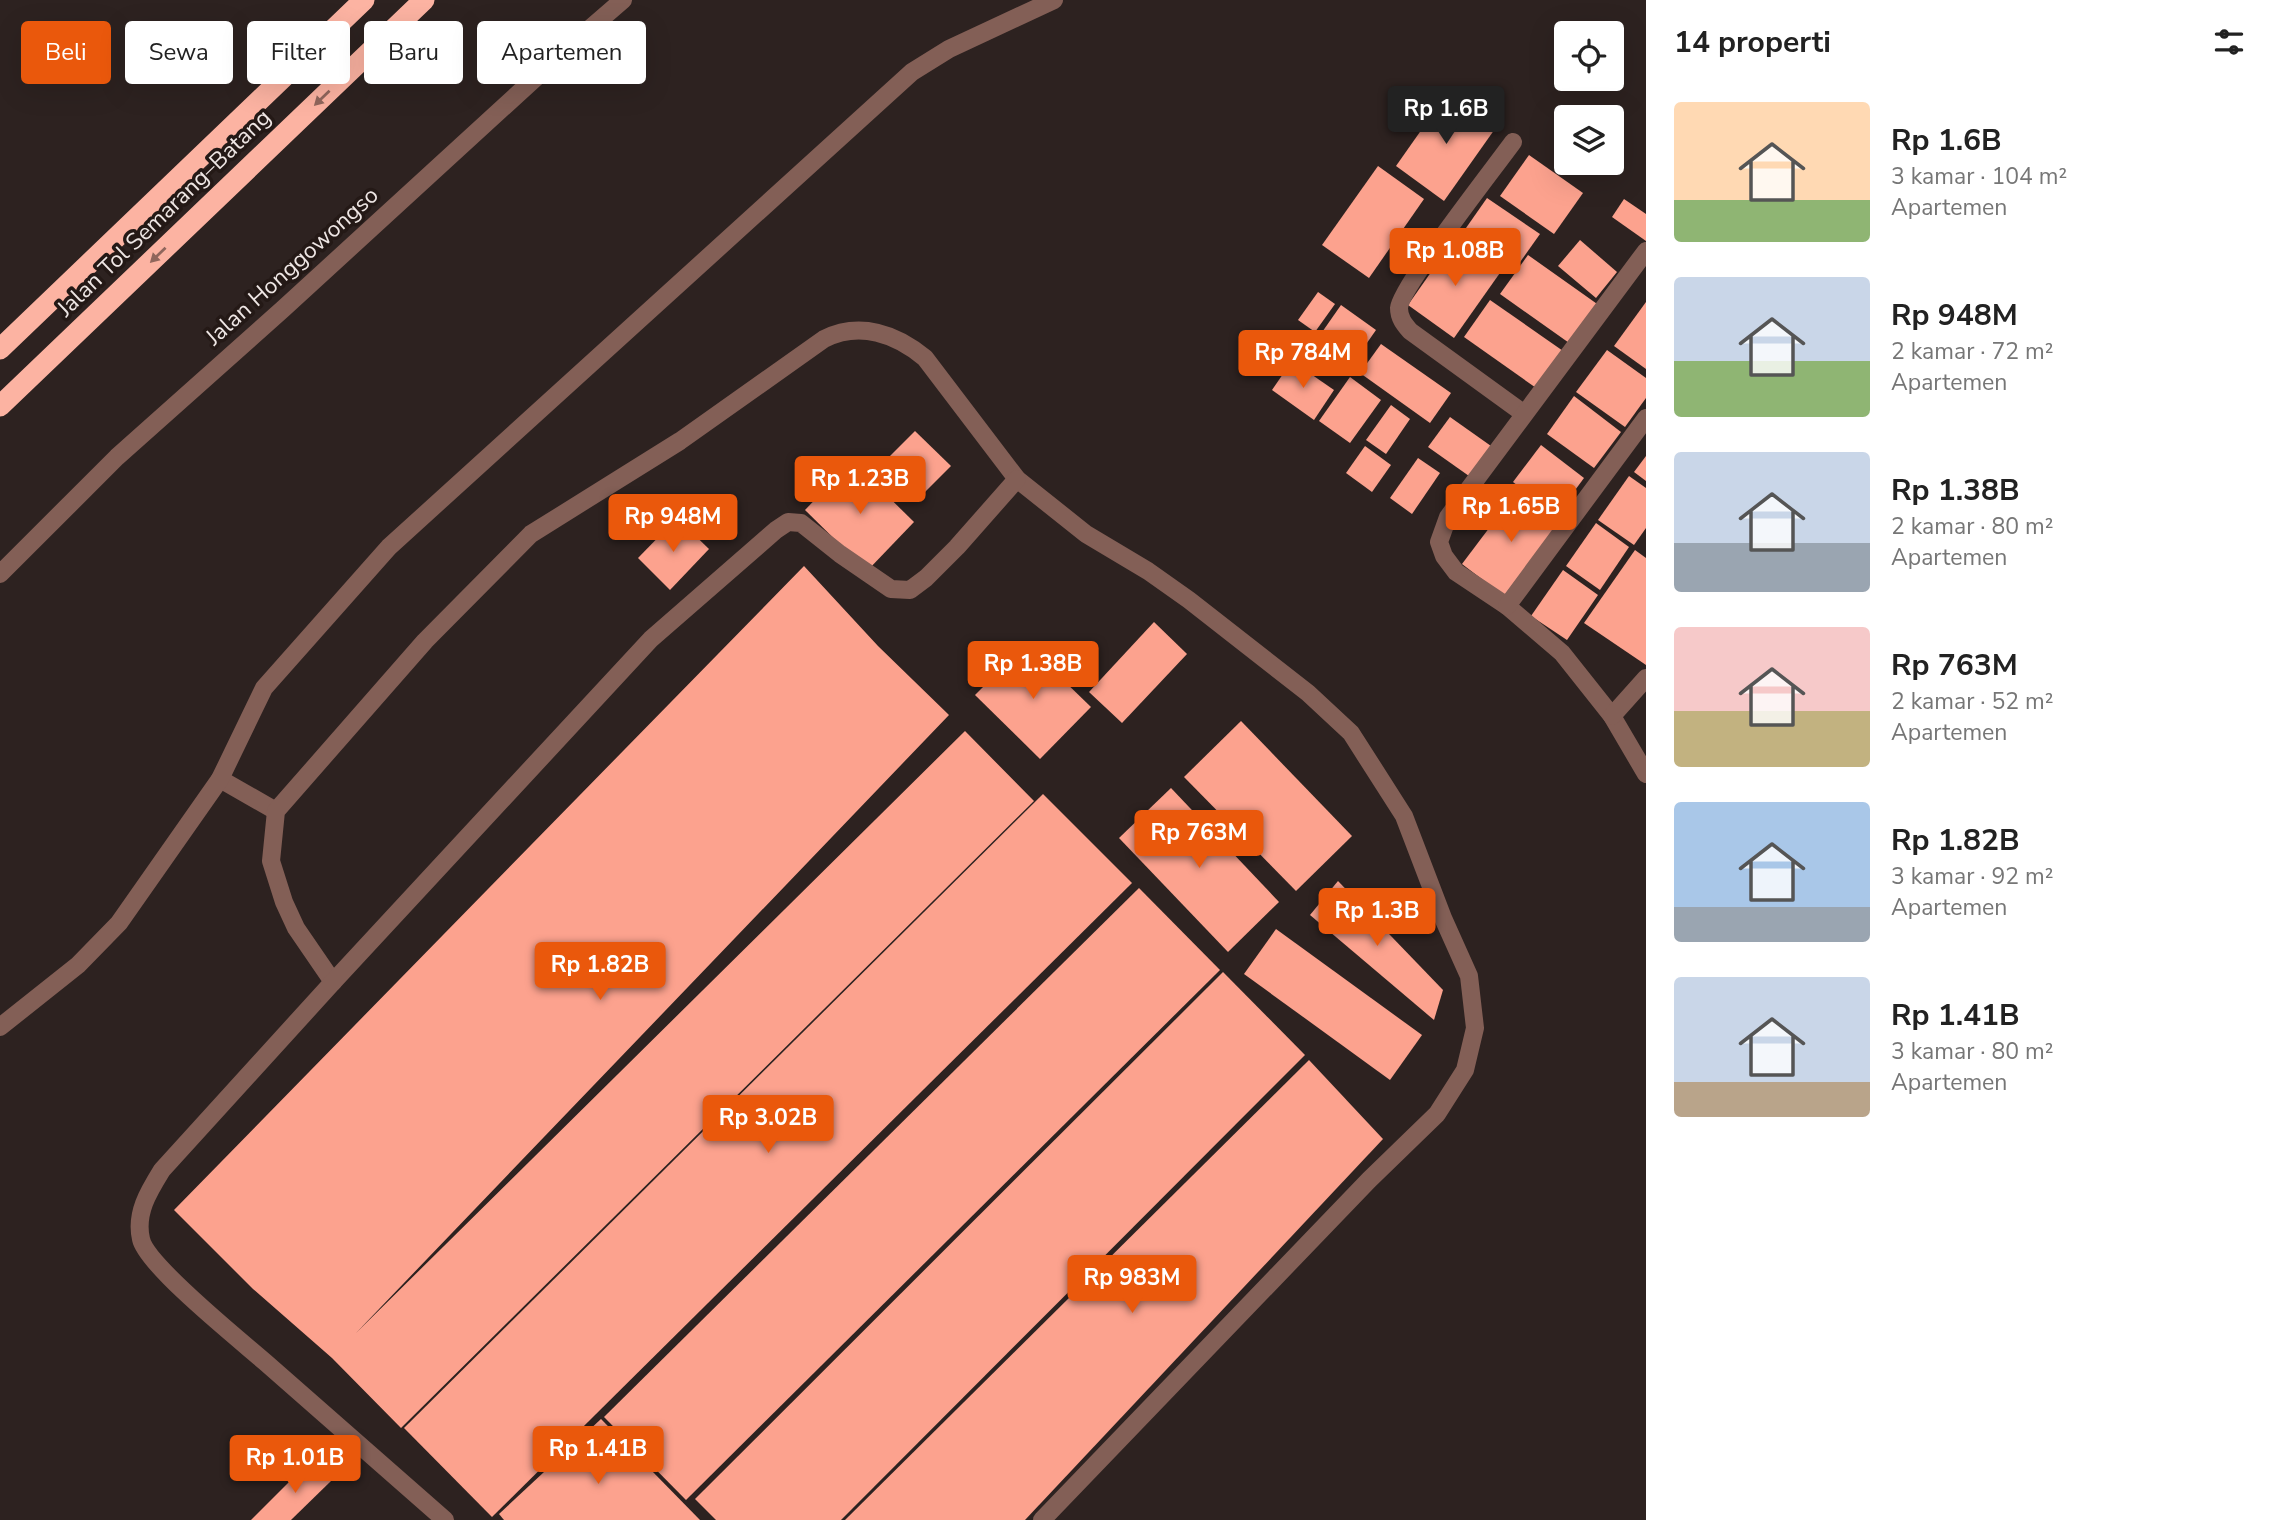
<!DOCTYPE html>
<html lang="id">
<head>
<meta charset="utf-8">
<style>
	:root { --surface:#fff; --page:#f2f2f2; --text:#222; --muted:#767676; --accent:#ea580c }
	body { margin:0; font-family:"Nunito Sans",sans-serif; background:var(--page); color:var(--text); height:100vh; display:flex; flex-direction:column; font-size:26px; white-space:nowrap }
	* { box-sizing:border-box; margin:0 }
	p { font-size:23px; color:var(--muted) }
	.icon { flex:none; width:38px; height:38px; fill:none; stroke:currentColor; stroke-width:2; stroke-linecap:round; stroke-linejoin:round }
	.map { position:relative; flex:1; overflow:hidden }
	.side { display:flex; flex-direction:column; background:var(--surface); width:630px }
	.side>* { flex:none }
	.guide { position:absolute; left:21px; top:21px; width:665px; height:63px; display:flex; gap:14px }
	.controls { position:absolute; left:1554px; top:21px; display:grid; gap:14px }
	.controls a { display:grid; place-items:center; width:70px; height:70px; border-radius:7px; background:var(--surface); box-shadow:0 7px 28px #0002; font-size:35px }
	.price { position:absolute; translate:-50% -60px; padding:0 16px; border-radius:7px; background:var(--accent); color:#fff; font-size:23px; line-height:46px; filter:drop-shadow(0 2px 4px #0008) }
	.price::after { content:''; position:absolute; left:50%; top:42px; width:21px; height:16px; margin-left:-10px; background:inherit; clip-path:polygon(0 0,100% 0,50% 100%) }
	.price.active { background:#222; color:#fff }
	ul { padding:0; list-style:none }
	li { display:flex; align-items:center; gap:21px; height:175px; padding:0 28px }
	li span { display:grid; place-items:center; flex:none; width:196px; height:140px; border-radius:7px; color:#555 }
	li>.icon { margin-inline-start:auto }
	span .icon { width:84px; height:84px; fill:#fffc; stroke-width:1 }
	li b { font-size:30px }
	h2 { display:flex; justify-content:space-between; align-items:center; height:84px; padding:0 28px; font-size:30px }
	.pill { padding:0 24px; border-radius:7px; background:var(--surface); box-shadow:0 7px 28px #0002; font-size:24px; line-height:63px }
	.pill.active { background:var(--accent); color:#fff }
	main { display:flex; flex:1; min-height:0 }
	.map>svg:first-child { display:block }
</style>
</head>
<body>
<main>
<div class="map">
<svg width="1646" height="1520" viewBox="0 0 1646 1520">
	<rect width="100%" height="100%" fill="#2d2220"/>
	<g fill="#fca28e">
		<polygon points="1448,92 1497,126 1444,201 1396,166"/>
		<polygon points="1529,155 1583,193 1554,234 1500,196"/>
		<polygon points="1378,166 1424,199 1369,278 1322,245"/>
		<polygon points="1487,198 1540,234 1518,265 1466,228"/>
		<polygon points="1624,199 1646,214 1646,241 1612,217"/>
		<polygon points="1455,238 1502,270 1454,338 1408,305"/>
		<polygon points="1580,240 1617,272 1596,298 1558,266"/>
		<polygon points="1528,255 1600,306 1572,345 1500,294"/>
		<polygon points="1318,292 1335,304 1315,332 1298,320"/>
		<polygon points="1490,300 1566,353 1539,390 1464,337"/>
		<polygon points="1646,302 1646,369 1614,346"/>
		<polygon points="1341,305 1376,330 1346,373 1311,348"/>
		<polygon points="1381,344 1451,393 1430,423 1360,373"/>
		<polygon points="1607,350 1646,378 1646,398 1625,427 1576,392"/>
		<polygon points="1292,361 1334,390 1314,420 1272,390"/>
		<polygon points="1350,377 1381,400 1350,443 1319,421"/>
		<polygon points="1574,396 1621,432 1594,468 1547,434"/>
		<polygon points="1391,405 1410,419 1386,454 1366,440"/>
		<polygon points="1450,417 1491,446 1469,476 1428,447"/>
		<polygon points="915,431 951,466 918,499 882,464"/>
		<polygon points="1541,445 1584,478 1556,516 1513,482"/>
		<polygon points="1365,446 1391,465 1372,492 1346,473"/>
		<polygon points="1646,456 1646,481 1634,472"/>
		<polygon points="1418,458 1440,473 1412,514 1390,498"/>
		<polygon points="852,461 914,522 867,571 805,510"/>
		<polygon points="1629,476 1646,488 1646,528 1634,545 1598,520"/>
		<polygon points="1517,491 1559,523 1504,596 1462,564"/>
		<polygon points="677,518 709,549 670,590 638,558"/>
		<polygon points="1596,523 1629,547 1600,590 1566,566"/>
		<polygon points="1635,550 1646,558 1646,665 1584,623"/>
		<polygon points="804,566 878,646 949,715 356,1333 965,731 1034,801 401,1428 332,1358 253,1289 174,1210"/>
		<polygon points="1563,570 1598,595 1567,640 1531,616"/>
		<polygon points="1154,622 1187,654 1122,723 1089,692"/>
		<polygon points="1026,644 1091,707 1040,759 975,695"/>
		<polygon points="1241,721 1352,836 1296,891 1184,777"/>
		<polygon points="1171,788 1279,902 1228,952 1119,838"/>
		<polygon points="1043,794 1132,883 492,1517 404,1428"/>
		<polygon points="1338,881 1443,990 1434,1020 1310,915"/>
		<polygon points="1139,888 1220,970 686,1500 604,1417"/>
		<polygon points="1276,929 1422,1035 1390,1080 1244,974"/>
		<polygon points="1223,972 1305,1055 841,1520 716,1520 695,1499"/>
		<polygon points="1309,1060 1383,1139 1025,1520 845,1520"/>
		<polygon points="601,1419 700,1520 504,1520 499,1514"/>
		<polygon points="310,1461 331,1481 291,1520 251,1520"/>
	</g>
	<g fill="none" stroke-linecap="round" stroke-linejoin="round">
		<g stroke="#835f56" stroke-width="18">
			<path d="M1513,142c-18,25 -113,146 -114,166 0,10 5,16 11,23l113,82"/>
			<polyline points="1646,251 1448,517 1439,542 1444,556 1456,572 1507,606 1562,653 1612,716 1646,774"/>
			<polyline points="0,574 117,457 283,309 579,38 623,0"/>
			<polyline points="1507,606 1646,418"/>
			<polyline points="1612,716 1646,678"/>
			<polyline points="220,779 276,811"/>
			<path d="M333,982l-37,-54 -12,-26 -13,-41 5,-50 149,-170 106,-107 149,-93 144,-102c36,-18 72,-5 101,19l92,121 69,55 62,37 41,29 119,93 43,40 53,83 39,102 26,58 6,52 -10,42 -28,44 -68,66 -327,340"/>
			<polyline points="0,1027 78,965 119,923 220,779 264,688 389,547 912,72 949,49 1054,0"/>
			<path d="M445,1520c-60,-53 -120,-105 -180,-158 -24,-21 -119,-97 -124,-123 -6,-26 8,-48 21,-69l171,-188 318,-343 125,-109 12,-8 13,1 39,31 51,35 19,1 16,-12 31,-31 60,-68"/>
		</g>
		<g stroke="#fcb3a2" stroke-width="21">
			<polyline points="0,349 364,0"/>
			<polyline points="0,406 424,0"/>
		</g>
	</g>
	<defs><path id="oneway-solid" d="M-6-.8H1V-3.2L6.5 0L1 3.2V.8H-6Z" transform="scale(1.75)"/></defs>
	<g fill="#90665c">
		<use href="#oneway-solid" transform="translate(322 98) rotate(136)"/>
		<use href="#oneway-solid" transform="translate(158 255) rotate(136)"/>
	</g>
	<g text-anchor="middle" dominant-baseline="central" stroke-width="7" stroke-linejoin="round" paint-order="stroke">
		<g font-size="23" fill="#eee6e4" stroke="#241916">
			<text transform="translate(164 213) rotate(-44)">Jalan Tol Semarang–Batang</text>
			<text transform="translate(292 266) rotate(-42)">Jalan Honggowongso</text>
		</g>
	</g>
</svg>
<div class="controls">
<a><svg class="icon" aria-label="locate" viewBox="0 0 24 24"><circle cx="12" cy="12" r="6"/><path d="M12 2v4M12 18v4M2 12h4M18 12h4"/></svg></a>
<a><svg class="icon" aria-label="layers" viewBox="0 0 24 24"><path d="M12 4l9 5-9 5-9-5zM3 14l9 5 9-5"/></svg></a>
</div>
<b class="price active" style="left:1446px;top:146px">Rp 1.6B</b>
<b class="price" style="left:1455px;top:288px">Rp 1.08B</b>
<b class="price" style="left:1303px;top:390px">Rp 784M</b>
<b class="price" style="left:860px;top:516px">Rp 1.23B</b>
<b class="price" style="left:1511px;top:544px">Rp 1.65B</b>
<b class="price" style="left:673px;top:554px">Rp 948M</b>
<b class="price" style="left:1033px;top:701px">Rp 1.38B</b>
<b class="price" style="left:1199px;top:870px">Rp 763M</b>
<b class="price" style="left:1377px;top:948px">Rp 1.3B</b>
<b class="price" style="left:600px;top:1002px">Rp 1.82B</b>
<b class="price" style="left:768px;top:1155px">Rp 3.02B</b>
<b class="price" style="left:1132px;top:1315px">Rp 983M</b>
<b class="price" style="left:598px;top:1486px">Rp 1.41B</b>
<b class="price" style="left:295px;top:1495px">Rp 1.01B</b>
<div class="guide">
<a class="pill active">Beli</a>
<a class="pill">Sewa</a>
<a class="pill">Filter</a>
<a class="pill">Baru</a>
<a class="pill">Apartemen</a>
</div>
</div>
<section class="side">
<h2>14 properti<svg class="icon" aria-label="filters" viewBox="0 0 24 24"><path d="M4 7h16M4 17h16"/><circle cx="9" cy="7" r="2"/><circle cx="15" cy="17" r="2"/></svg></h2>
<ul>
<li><span style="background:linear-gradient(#ffd9b3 70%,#8fb573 0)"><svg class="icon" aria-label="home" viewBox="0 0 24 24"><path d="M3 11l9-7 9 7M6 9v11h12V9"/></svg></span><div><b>Rp 1.6B</b><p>3 kamar · 104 m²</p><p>Apartemen</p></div></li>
<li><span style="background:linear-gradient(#c9d6e8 60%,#8fb573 0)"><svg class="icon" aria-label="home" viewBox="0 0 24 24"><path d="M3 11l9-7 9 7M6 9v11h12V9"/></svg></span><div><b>Rp 948M</b><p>2 kamar · 72 m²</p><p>Apartemen</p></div></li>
<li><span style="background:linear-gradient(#c9d6e8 65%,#9aa5b1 0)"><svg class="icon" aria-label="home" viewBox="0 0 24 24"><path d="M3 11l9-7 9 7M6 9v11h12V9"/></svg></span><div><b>Rp 1.38B</b><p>2 kamar · 80 m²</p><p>Apartemen</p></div></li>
<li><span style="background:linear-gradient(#f6c9c9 60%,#c2b280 0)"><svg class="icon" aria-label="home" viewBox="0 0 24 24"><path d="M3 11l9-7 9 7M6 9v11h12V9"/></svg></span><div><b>Rp 763M</b><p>2 kamar · 52 m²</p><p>Apartemen</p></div></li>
<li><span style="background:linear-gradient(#a9c7e8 75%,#9aa5b1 0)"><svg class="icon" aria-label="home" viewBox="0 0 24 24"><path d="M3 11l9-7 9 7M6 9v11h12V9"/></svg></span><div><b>Rp 1.82B</b><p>3 kamar · 92 m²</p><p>Apartemen</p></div></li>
<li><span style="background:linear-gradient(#c9d6e8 75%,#b9a48a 0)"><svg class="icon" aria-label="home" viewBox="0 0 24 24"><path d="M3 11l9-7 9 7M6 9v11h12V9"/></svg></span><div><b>Rp 1.41B</b><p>3 kamar · 80 m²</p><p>Apartemen</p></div></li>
</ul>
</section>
</main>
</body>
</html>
